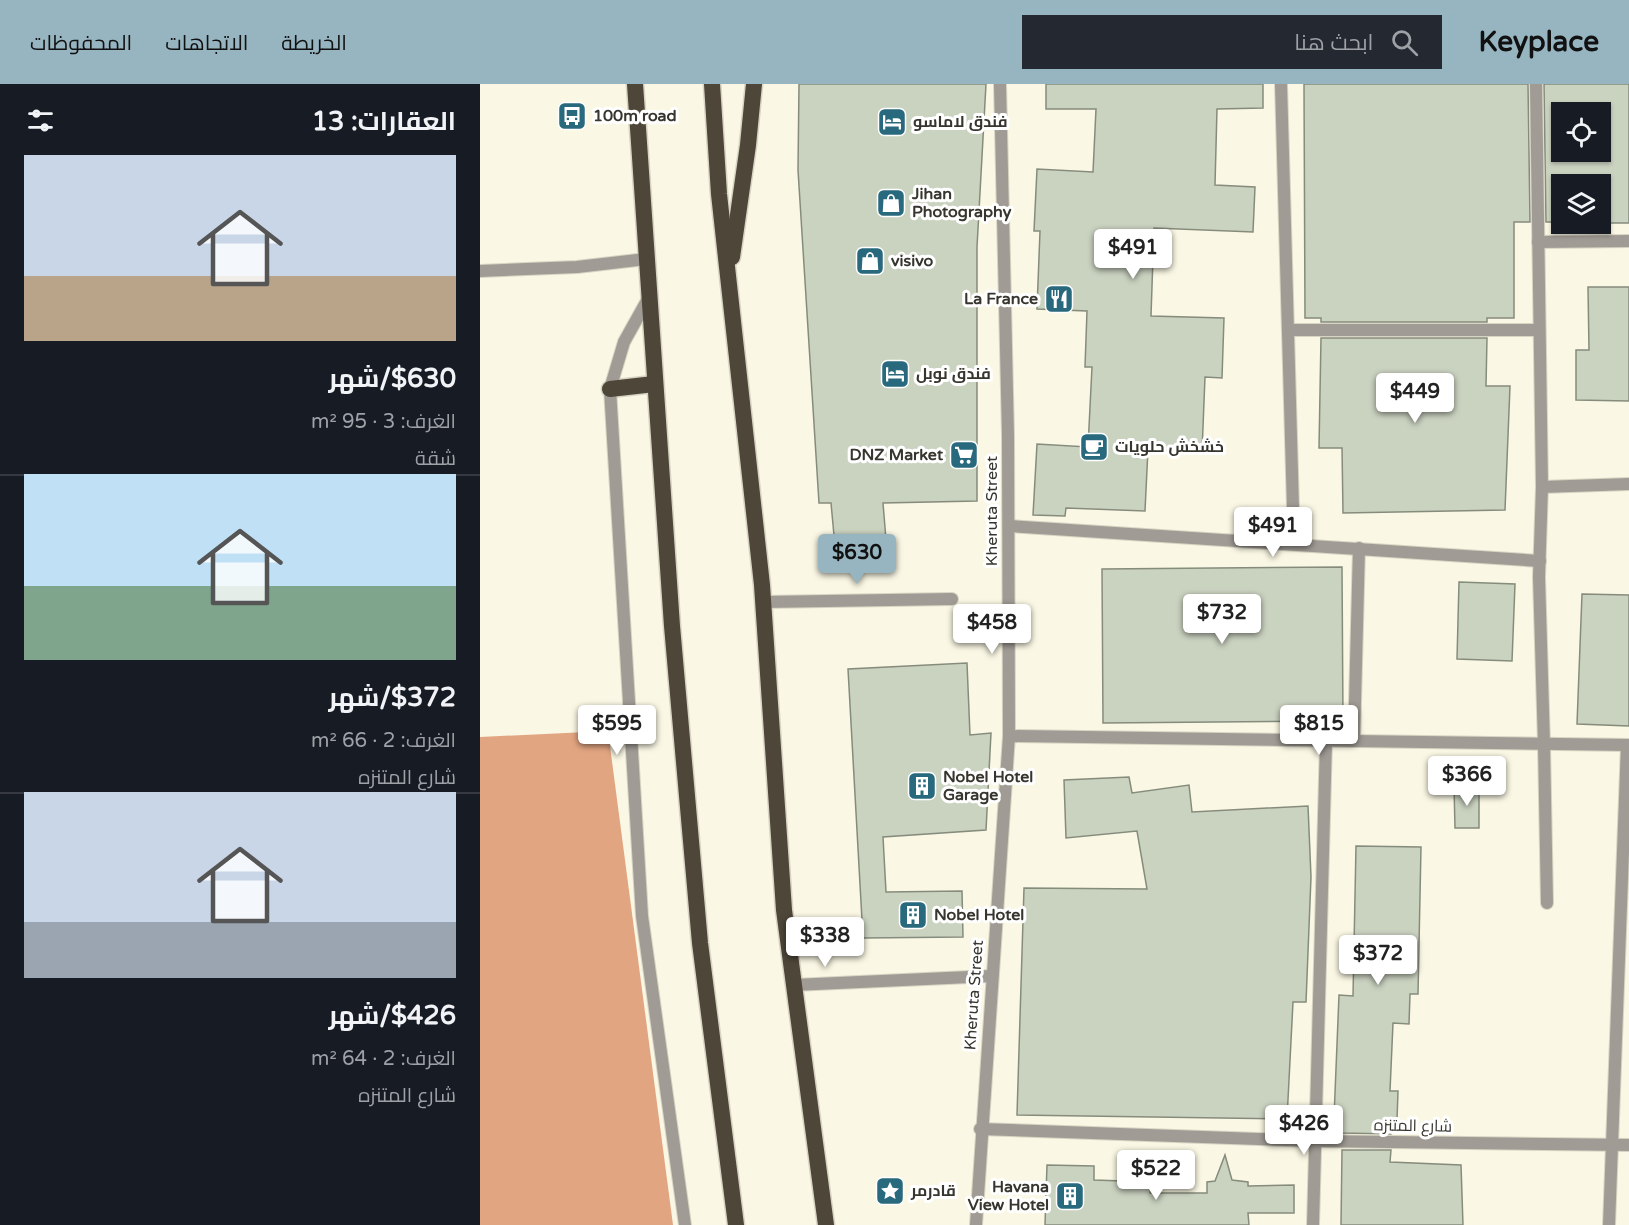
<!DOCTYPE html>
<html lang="ar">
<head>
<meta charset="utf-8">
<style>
	:root { --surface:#171b24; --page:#242831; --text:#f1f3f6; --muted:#9ea1a6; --line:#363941; --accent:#97b5c0 }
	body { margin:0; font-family:"Varela Round",Cairo,sans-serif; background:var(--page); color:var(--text); direction:rtl; height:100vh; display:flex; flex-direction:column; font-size:22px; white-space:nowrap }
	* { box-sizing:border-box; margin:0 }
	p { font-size:20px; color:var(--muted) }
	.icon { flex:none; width:33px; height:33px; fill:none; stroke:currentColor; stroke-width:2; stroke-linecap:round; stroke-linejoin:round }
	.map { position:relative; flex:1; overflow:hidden; direction:ltr }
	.sheet { display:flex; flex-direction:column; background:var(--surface); width:480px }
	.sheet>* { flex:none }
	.buttons { position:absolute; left:1071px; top:18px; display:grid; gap:12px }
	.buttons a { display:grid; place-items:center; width:60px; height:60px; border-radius:0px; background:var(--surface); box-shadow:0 2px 4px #0004; font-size:30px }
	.price { position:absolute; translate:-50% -51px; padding:0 14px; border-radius:6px; background:#fff; color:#222; font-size:20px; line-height:39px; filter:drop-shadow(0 2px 3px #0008) }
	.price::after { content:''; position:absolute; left:50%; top:36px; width:18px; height:14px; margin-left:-9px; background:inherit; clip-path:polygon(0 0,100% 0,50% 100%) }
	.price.on { background:var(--accent); color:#111 }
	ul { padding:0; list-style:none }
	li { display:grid; align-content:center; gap:12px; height:318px; padding:0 24px }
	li+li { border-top:2px solid var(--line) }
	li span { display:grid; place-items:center; height:186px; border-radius:0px; color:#555 }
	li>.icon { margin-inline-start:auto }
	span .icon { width:108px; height:108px; fill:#fffc; stroke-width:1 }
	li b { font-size:26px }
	h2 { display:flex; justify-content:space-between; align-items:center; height:72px; padding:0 24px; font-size:26px }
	header { display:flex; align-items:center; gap:36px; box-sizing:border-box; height:84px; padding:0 30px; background:var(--accent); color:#111 }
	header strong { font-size:28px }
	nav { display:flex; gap:33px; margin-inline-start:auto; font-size:21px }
	.search { width:420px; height:54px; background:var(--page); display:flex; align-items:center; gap:15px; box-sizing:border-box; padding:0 21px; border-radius:0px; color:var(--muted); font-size:22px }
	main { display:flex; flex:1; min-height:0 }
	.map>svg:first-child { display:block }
</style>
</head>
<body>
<header>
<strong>Keyplace</strong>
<div class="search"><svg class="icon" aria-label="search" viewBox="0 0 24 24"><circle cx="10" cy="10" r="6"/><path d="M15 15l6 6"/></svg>ابحث هنا</div>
<nav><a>الخريطة</a><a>الاتجاهات</a><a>المحفوظات</a></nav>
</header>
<main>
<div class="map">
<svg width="1149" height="1141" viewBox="0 0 1149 1141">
	<rect width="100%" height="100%" fill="#faf7e4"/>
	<polygon fill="#e2a581" points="128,647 193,1141 0,1141 0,653"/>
	<g fill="#cad2c0" stroke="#868c7c" stroke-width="1.5" fill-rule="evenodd">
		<polygon points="319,0 506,0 497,163 497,417 403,419 408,480 357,484 351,419 339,419 318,86"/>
		<polygon points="566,0 783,0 783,24 737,25 735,101 775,103 773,148 674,144 671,232 744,234 742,294 725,293 722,368 668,365 665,427 586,424 585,432 553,431 557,360 608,363 612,283 605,283 607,227 557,225 560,147 554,147 557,85 613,88 616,25 566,25"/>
		<polygon points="824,0 1048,0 1050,138 1034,138 1034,234 1007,234 1007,238 841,238 841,234 825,234"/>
		<path d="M1064,0h85v139h-29v-39h-38v38h-16zM1082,28h38v40h-38z"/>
		<polygon points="1108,203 1149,203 1149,317 1096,316 1096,266 1109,266"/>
		<polygon points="841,254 1007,254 1006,302 1030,302 1025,426 863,429 862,364 839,364"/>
		<polygon points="862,483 863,637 623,639 622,485"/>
		<polygon points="979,498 1035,500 1032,577 977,575"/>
		<polygon points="1102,510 1149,511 1149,642 1097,640"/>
		<polygon points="487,579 490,651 511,649 506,746 403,753 406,808 482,807 483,853 383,854 368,585"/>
		<polygon points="649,693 652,709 709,701 712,728 828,722 831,793 826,918 813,918 807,1035 537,1031 544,804 667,805 657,747 586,754 584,696"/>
		<polygon points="974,702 999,702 999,744 975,744"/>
		<polygon points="876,762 941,763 938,910 930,910 929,940 913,939 910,1007 918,1007 917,1036 912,1036 911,1050 862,1049 862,1034 854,1034 859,911 873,912"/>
		<polygon points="862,1066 911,1066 910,1078 981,1081 983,1141 861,1141"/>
		<polygon points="745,1071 752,1096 768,1098 768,1102 814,1101 814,1129 768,1129 769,1141 565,1141 567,1081 614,1082 614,1096 671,1098 670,1109 727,1109 727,1098 735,1097"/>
	</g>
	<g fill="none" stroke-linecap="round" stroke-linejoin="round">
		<g stroke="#d7d4c3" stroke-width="14">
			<g id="service">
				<polyline points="0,187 97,183 166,175"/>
				<polyline points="1064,660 1067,819"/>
			</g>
		</g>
		<g stroke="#d7d4c3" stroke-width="14">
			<g id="minor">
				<polyline points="801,0 814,460"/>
				<polyline points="1056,0 1062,403 1059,493 1064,660"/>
				<polyline points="1058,158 1149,157"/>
				<polyline points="808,246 1059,246"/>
				<polyline points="1062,403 1149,400"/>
				<polyline points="529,442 1060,477"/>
				<polyline points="283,518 472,515"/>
				<polyline points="529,652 1149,661"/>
				<polyline points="874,657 879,464"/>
				<polyline points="314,901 511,892"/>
				<polyline points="500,1045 834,1057 1149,1061"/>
				<polyline points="496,1141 529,652 528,351 520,0"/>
				<polyline points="833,1141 846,657"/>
				<polyline points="1129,1141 1147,661"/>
			</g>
		</g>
		<g stroke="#d7d4c3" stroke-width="14">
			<polyline id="tertiary" points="168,215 144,258 130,305 162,832 205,1141"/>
		</g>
		<g stroke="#d7d4c3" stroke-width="19">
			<g id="trunk">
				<polyline points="155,0 192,542 220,859 256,1141"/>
				<polyline points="232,0 239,110 282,501 304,826 346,1141"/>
				<polyline points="252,173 268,61 274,0"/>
				<polyline points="130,305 174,300"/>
			</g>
		</g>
		<use href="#service" stroke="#a09b94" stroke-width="12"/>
		<use href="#minor" stroke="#a09b94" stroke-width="12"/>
		<use href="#tertiary" stroke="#a09b94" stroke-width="12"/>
		<use href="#trunk" stroke="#4e4639" stroke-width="16"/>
	</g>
	<defs>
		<g id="bus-square" transform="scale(1.5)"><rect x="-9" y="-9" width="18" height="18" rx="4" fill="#29697e" stroke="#fff"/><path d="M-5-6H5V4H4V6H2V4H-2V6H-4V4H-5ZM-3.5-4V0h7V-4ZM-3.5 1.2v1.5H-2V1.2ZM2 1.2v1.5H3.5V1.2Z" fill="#fff"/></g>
		<g id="hotel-square" transform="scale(1.5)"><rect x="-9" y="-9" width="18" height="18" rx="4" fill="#29697e" stroke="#fff"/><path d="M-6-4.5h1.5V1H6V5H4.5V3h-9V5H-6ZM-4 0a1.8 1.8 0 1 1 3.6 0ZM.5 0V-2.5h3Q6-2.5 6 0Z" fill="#fff"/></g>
		<g id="shop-square" transform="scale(1.5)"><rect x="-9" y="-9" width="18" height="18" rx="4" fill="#29697e" stroke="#fff"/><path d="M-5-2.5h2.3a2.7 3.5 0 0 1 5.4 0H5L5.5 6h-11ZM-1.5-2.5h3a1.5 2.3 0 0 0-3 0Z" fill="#fff"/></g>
		<g id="restaurant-square" transform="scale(1.5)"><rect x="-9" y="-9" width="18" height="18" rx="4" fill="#29697e" stroke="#fff"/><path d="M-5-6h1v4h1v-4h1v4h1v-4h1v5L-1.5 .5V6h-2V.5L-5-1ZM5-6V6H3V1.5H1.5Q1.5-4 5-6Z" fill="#fff"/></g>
		<g id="cafe-square" transform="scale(1.5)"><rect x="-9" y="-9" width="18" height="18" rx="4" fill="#29697e" stroke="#fff"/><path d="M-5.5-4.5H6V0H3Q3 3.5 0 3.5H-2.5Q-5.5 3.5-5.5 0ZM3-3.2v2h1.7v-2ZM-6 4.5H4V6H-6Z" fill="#fff"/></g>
		<g id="supermarket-square" transform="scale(1.5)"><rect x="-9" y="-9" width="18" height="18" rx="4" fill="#29697e" stroke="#fff"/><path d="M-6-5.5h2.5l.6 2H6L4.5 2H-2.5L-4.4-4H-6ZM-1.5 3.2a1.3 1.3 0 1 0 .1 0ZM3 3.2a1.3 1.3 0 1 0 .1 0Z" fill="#fff"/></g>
		<g id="building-square" transform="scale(1.5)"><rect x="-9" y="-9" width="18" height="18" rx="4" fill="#29697e" stroke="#fff"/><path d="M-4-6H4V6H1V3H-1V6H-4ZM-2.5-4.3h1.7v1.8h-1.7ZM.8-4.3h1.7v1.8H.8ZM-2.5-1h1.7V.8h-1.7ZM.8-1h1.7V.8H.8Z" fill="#fff"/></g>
		<g id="sight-square" transform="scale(1.5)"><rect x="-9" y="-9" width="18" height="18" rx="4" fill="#29697e" stroke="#fff"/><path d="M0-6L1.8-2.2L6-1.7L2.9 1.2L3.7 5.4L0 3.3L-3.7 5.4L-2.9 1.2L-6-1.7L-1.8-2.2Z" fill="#fff"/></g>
	</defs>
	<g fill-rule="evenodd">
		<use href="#bus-square" x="92" y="32"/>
		<use href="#hotel-square" x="412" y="38"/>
		<use href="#shop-square" x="411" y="119"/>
		<use href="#shop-square" x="390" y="177"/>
		<use href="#restaurant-square" x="579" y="215"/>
		<use href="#hotel-square" x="415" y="290"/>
		<use href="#cafe-square" x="614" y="363"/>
		<use href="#supermarket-square" x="484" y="371"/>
		<use href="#building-square" x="442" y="702"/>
		<use href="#building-square" x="433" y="831"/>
		<use href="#sight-square" x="410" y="1107"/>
		<use href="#building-square" x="590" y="1112"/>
	</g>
	<g text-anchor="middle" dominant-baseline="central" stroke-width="6" stroke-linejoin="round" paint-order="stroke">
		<g font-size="16" font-weight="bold" fill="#37362e" stroke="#fff" text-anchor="start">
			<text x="113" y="32">100m road</text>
			<text x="433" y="38">فندق لاماسو</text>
			<text x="432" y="110">Jihan<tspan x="432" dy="18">Photography</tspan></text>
			<text x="411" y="177">visivo</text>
			<text x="558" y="215" text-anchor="end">La France</text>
			<text x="436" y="290">فندق نوبل</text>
			<text x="635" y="363">خشخش حلويات</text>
			<text x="463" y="371" text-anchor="end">DNZ Market</text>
			<text x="463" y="693">Nobel Hotel<tspan x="463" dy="18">Garage</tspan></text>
			<text x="454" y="831">Nobel Hotel</text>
			<text x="569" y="1103" text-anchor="end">Havana<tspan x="569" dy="18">View Hotel</tspan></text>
			<text x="431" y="1107">قادرمر</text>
		</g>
		<g font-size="16" fill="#37362e" stroke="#fff">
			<text transform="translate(512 427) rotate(-90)">Kheruta Street</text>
			<text transform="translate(494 911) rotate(-86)">Kheruta Street</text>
			<text transform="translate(933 1042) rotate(1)">شارع المتنزه</text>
		</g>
	</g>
</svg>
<div class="buttons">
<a><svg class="icon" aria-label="locate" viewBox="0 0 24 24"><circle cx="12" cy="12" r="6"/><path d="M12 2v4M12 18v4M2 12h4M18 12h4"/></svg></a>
<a><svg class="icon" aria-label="layers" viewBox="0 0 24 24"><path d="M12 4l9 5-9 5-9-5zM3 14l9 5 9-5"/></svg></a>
</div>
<b class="price" style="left:653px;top:196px">$491</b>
<b class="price" style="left:935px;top:340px">$449</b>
<b class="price" style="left:793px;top:474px">$491</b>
<b class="price on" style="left:377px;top:501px">$630</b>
<b class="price" style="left:742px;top:561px">$732</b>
<b class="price" style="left:512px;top:571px">$458</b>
<b class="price" style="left:137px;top:672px">$595</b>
<b class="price" style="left:839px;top:672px">$815</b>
<b class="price" style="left:987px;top:723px">$366</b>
<b class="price" style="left:345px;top:884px">$338</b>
<b class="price" style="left:898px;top:902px">$372</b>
<b class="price" style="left:824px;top:1072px">$426</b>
<b class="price" style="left:676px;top:1117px">$522</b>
</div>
<section class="sheet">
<h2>العقارات: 13<svg class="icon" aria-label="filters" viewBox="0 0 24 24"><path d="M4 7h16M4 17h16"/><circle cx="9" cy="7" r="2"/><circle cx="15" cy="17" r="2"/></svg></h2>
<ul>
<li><span style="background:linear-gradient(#c9d6e8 65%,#b9a48a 0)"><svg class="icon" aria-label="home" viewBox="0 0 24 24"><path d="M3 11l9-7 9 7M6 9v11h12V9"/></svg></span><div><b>$630/شهر</b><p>الغرف: 3 · 95 m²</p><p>شقة</p></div></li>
<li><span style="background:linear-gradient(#bfe0f5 60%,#7fa58c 0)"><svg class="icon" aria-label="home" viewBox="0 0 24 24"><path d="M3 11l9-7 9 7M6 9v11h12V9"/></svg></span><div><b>$372/شهر</b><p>الغرف: 2 · 66 m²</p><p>شارع المتنزه</p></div></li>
<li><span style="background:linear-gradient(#c9d6e8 70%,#9aa5b1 0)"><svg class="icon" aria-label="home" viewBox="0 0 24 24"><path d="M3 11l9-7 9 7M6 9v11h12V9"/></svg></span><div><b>$426/شهر</b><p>الغرف: 2 · 64 m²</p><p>شارع المتنزه</p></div></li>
</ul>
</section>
</main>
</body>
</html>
